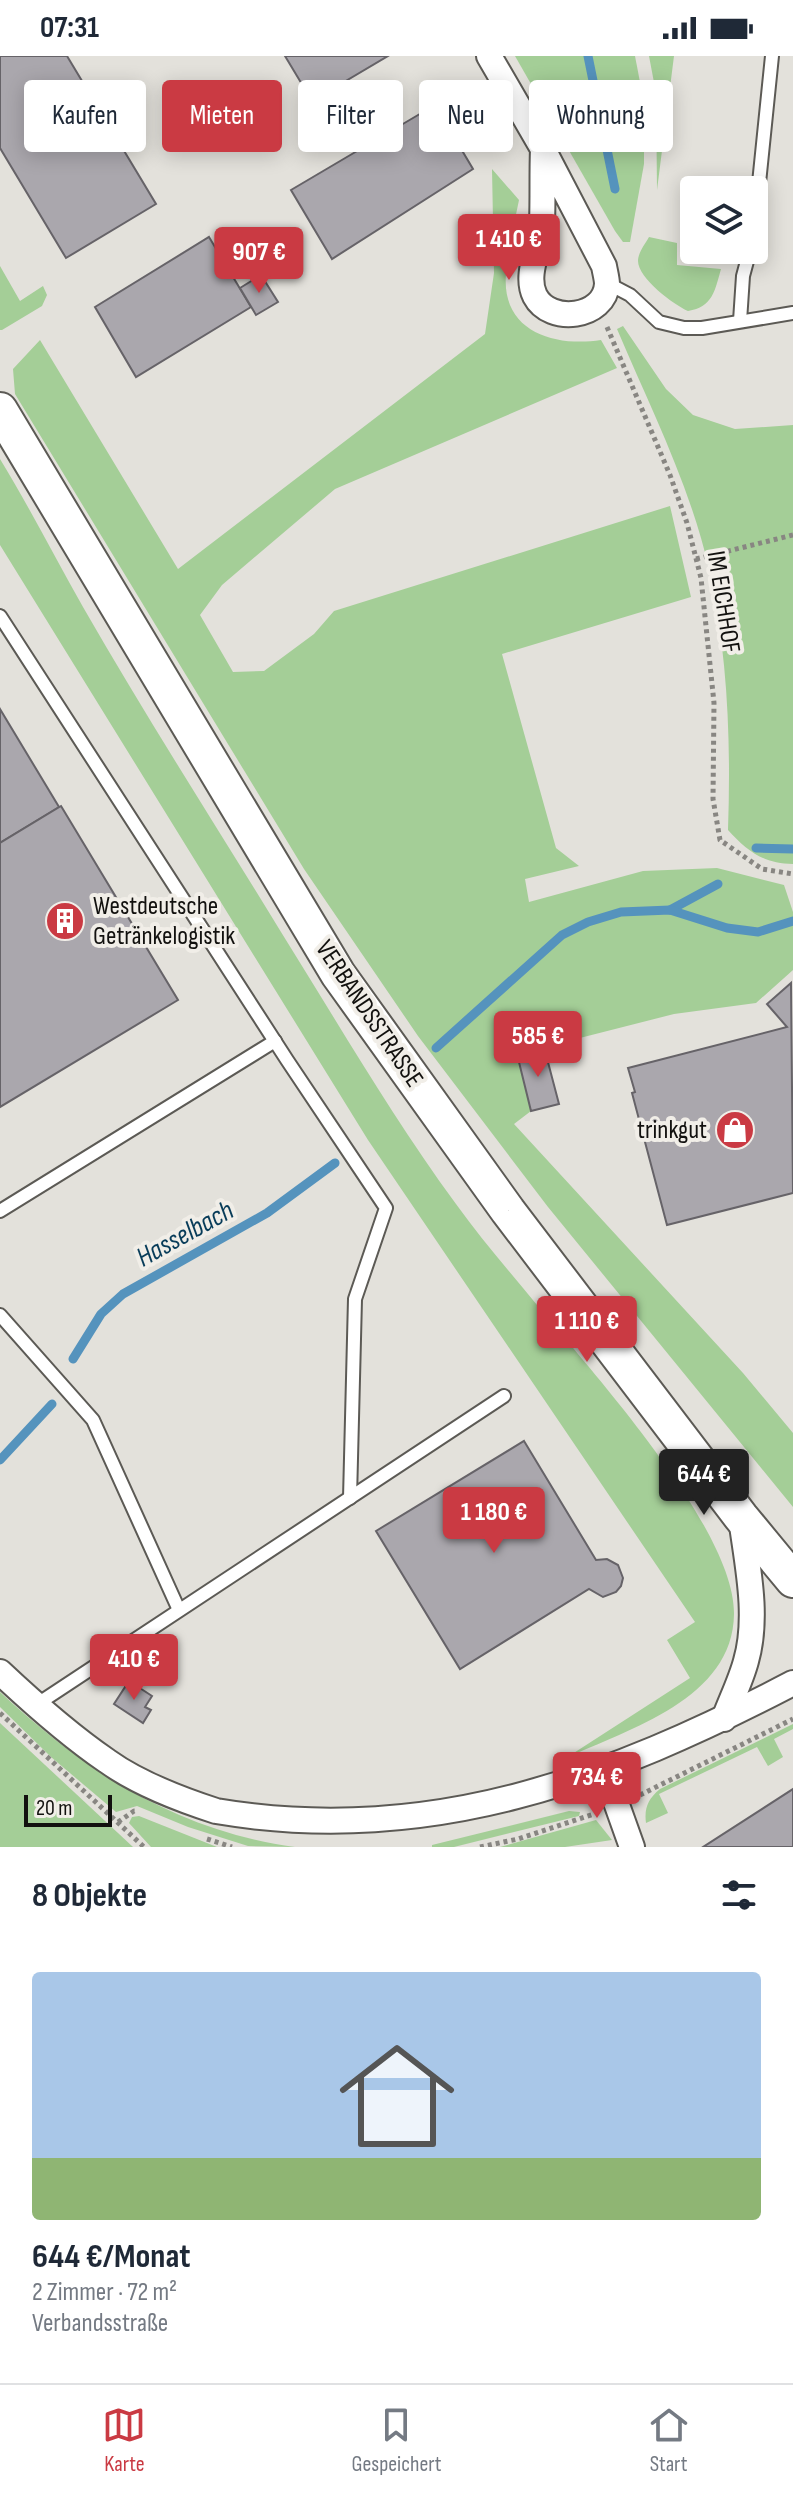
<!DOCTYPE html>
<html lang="de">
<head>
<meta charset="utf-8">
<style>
	:root { --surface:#fff; --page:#f6f6f7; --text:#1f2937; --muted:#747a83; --line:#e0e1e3; --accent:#ca3a43 }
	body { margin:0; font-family:"Sofia Sans Condensed",sans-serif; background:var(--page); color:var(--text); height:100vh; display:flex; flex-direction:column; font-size:30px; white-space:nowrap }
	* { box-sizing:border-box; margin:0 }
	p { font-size:26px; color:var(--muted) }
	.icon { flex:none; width:44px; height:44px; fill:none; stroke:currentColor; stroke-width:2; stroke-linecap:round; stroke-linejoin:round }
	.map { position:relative; height:1791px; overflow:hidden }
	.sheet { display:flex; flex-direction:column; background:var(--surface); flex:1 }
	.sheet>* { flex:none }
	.top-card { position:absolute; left:24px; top:24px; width:746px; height:72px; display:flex; gap:16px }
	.controls { position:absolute; left:680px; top:120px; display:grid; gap:16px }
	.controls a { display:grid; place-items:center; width:88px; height:88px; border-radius:8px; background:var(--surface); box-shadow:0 4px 20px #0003; font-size:40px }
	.scale { position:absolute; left:24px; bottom:20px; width:88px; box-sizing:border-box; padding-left:8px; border:4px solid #12110f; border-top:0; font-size:22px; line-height:28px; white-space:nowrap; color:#12110f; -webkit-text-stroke:6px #f1eee8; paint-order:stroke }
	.price { position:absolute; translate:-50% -68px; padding:0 18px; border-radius:8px; background:var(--accent); color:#fff; font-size:26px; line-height:52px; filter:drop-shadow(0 2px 4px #0008) }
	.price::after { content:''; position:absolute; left:50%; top:48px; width:24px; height:18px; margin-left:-12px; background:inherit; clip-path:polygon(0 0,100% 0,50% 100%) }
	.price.active { background:#222; color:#fff }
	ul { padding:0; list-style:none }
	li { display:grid; align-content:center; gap:16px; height:424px; padding:0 32px }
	li span { display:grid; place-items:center; height:248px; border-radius:8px; color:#555 }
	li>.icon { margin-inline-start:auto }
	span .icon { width:144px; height:144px; fill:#fffc; stroke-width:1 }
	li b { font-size:34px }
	h2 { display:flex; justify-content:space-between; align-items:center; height:96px; padding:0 32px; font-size:34px }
	.pill { padding:0 28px; border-radius:8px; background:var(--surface); box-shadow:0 4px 20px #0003; font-size:28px; line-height:72px }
	.pill.active { background:var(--accent); color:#fff }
	.status { display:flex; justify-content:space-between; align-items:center; height:56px; padding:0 40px; background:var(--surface); direction:ltr }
	.status svg { height:22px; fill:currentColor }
	.tab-bar { display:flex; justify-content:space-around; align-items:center; height:112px; border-top:2px solid var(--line); background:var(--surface); font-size:22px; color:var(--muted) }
	.tab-bar a { display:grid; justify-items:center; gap:4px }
	.tab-bar .active { color:var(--accent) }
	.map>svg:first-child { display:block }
</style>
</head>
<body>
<div class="status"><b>07:31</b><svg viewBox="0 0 49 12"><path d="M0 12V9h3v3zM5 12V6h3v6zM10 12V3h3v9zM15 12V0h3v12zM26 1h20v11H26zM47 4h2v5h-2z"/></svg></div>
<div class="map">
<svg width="793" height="1791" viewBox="0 0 793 1791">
	<rect width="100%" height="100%" fill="#e3e1db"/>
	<g fill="#a4ce97">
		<polygon points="515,0 635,0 644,47 644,108 630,186 623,186 615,175"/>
		<polygon points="649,0 674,0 657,134 656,37"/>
		<path d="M492,113l27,31c-5,25 -11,50 -13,74 -5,58 49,73 95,66l16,28 -282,121 -113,96 -22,30 33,57 31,-1 50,-37 20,-23 336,-105 21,91 -189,57 54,194 23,18 -54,13 4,23 114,-31 74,-3 67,17 9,27v58l-37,33 -82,11 -157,40 14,57 -17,13 229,249 50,60v74l-245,-300 -130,-171 -114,-167 -289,-475 -2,-25 27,-29 138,229 307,-235 9,-61z"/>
		<path d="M649,181l28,6v22l44,4c-6,21 -8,38 -33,42 -14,-6 -50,-33 -50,-50 0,-8 7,-17 11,-24z"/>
		<polygon points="0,210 20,245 43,230 47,239 42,250 2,274 0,274"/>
		<path d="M623,270l43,63 27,26 42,14 58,-4v439c-29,0 -46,-13 -65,-34 3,-87 0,-175 -19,-261 -19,-84 -59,-162 -92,-240z"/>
		<path d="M0,403c30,49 55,99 83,148 63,110 132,217 198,325 57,91 111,185 175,272 25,35 54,68 81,101 55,67 198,224 197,309 -1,85 -105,115 -168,144l124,-80 -23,-38 28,-18 -327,-482 -368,-595z"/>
		<path d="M0,1636c86,80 177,139 295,155l-47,-1 -60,-19 -51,-21 -21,6 -65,-55 -51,-50z"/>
		<polygon points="0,1667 133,1791 0,1791"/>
		<path d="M793,1668v5l-19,10 9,18 -15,9 -11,-19 -98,47 9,19 -22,10c-2,-15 2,-24 14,-34z"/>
		<polygon points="569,1755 580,1756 579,1760 454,1791 432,1791 432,1789"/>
		<polygon points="139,1760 217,1791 151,1791 129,1767 132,1761"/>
		<polygon points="596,1764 612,1784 565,1791 500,1791"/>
	</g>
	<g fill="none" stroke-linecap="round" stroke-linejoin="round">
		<g stroke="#5593bd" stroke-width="9">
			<polyline points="588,0 615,133"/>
			<polyline points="756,792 793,793"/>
			<polyline points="670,854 718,828"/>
			<polyline points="436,992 562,879 588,866 621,856 670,854 727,872 758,876 793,865"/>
			<polyline points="73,1303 101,1258 123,1238 267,1157 335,1107"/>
			<polyline points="0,1404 52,1348"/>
		</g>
	</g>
	<g fill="#aaa7ad" stroke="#666368" stroke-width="2">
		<polygon points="0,0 67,0 156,148 66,202 0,92"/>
		<polygon points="285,0 388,0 312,45"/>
		<polygon points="435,49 473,113 332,203 291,134"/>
		<polygon points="209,181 251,251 136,321 95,251"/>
		<polygon points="261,219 278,246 256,259 240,232"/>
		<polygon points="0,653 59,751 0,787"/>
		<polygon points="61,750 178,944 0,1051 0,787"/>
		<polygon points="791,927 793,1137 667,1169 632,1037 635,1036 628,1012 787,971 767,948"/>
		<polygon points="544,991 559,1048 531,1055 517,998"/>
		<polygon points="524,1385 596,1504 607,1503 618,1509 623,1522 621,1530 616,1536 603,1541 589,1533 460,1613 376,1475"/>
		<polygon points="129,1625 152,1640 145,1651 151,1654 143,1667 114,1648"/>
		<polygon points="793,1733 793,1791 703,1791"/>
	</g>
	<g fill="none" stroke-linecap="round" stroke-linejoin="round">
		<g stroke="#5c5a55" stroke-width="16">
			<g id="lane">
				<polyline points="754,176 772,0"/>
				<polyline points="607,227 630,239 659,266 684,272 702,272 793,257"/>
				<polyline points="740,265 743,220 750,194"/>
				<polyline points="0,560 287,1004 386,1152 355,1243 350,1442"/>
				<polyline points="0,1155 275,985"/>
				<polyline points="0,1259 93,1364 179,1554"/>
				<polyline points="36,1649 504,1340"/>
			</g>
		</g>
		<g stroke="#5c5a55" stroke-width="28">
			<g id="street">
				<path d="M489,0l54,93 61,117c1,6 3,13 3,18 -2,34 -57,41 -72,12 -11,-22 6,-50 7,-73 1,-25 0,-50 1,-74"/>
				<path d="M0,1616c33,31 69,63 107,89 32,23 72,38 109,50 213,36 393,-32 577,-128"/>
				<path d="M724,1663c7,-19 17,-39 22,-58 13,-45 1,-97 -5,-143"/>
				<polyline points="607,1721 632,1791"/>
			</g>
		</g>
		<g stroke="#5c5a55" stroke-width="38">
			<polyline id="secondary" points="0,354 338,918 508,1155 741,1461 793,1524"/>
		</g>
		<g stroke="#888682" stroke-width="5" stroke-dasharray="4 4" stroke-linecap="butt">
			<polyline points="607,271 670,419 687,467 701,522 714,647 713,743 720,784 762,813 793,818"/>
			<polyline points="696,503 793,479"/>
			<polyline points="0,1657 144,1791"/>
			<polyline points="640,1739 793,1663"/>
			<polyline points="118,1766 134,1755 138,1755"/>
			<polyline points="207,1783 232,1791"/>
			<polyline points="480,1791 518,1783 594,1758"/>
		</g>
		<use href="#lane" stroke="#fff" stroke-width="12"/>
		<use href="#street" stroke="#fff" stroke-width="24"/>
		<use href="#secondary" stroke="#fff" stroke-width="34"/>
	</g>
	<defs>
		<g id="building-disc" transform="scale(2)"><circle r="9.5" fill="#ca3a43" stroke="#f1eee8"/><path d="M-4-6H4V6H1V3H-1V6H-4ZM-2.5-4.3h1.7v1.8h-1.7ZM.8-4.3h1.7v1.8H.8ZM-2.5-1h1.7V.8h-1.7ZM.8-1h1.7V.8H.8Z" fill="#fff"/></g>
		<g id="shop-disc" transform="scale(2)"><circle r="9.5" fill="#ca3a43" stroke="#f1eee8"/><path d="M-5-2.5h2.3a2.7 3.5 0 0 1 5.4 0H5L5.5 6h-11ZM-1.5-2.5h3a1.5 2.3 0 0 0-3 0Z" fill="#fff"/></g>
	</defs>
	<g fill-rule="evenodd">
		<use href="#building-disc" x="65" y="865"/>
		<use href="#shop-disc" x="735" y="1074"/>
	</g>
	<g text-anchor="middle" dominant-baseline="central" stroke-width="8" stroke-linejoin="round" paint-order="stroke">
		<g font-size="26" fill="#12110f" stroke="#f1eee8">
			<text transform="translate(723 546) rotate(81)">IM EICHHOF</text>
			<text transform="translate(369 958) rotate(56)">VERBANDSSTRASSE</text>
		</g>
		<g font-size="26" fill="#12110f" stroke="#f1eee8" text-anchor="start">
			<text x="93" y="850">Westdeutsche<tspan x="93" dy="30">Getränkelogistik</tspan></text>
			<text x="707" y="1074" text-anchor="end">trinkgut</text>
		</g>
		<g font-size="28" font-style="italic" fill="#083c59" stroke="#f1eee8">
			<text transform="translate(185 1178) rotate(-29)">Hasselbach</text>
		</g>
	</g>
</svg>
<div class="controls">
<a><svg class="icon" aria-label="layers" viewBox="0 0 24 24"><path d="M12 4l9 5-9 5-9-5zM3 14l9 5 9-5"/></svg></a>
</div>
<div class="scale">20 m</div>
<b class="price" style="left:509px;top:226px">1 410 €</b>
<b class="price" style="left:259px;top:239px">907 €</b>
<b class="price" style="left:538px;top:1023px">585 €</b>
<b class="price" style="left:587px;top:1308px">1 110 €</b>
<b class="price active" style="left:704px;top:1461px">644 €</b>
<b class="price" style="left:494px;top:1499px">1 180 €</b>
<b class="price" style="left:134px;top:1646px">410 €</b>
<b class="price" style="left:597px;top:1764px">734 €</b>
<div class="top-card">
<a class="pill">Kaufen</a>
<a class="pill active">Mieten</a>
<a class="pill">Filter</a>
<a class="pill">Neu</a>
<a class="pill">Wohnung</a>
</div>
</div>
<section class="sheet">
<h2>8 Objekte<svg class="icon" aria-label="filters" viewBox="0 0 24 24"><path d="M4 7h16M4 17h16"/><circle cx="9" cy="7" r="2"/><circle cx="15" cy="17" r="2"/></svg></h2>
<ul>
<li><span style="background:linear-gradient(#a9c7e8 75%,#8fb573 0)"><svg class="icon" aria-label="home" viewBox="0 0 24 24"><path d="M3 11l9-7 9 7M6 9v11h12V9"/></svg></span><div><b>644 €/Monat</b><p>2 Zimmer · 72 m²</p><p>Verbandsstraße</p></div></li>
</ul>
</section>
<nav class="tab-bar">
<a class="active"><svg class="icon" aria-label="map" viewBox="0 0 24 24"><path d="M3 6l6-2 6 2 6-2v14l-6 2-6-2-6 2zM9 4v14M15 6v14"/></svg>Karte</a>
<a><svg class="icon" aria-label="saved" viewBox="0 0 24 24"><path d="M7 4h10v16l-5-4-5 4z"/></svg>Gespeichert</a>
<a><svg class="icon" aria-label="home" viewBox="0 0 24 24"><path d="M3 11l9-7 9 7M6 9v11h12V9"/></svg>Start</a>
</nav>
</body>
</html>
